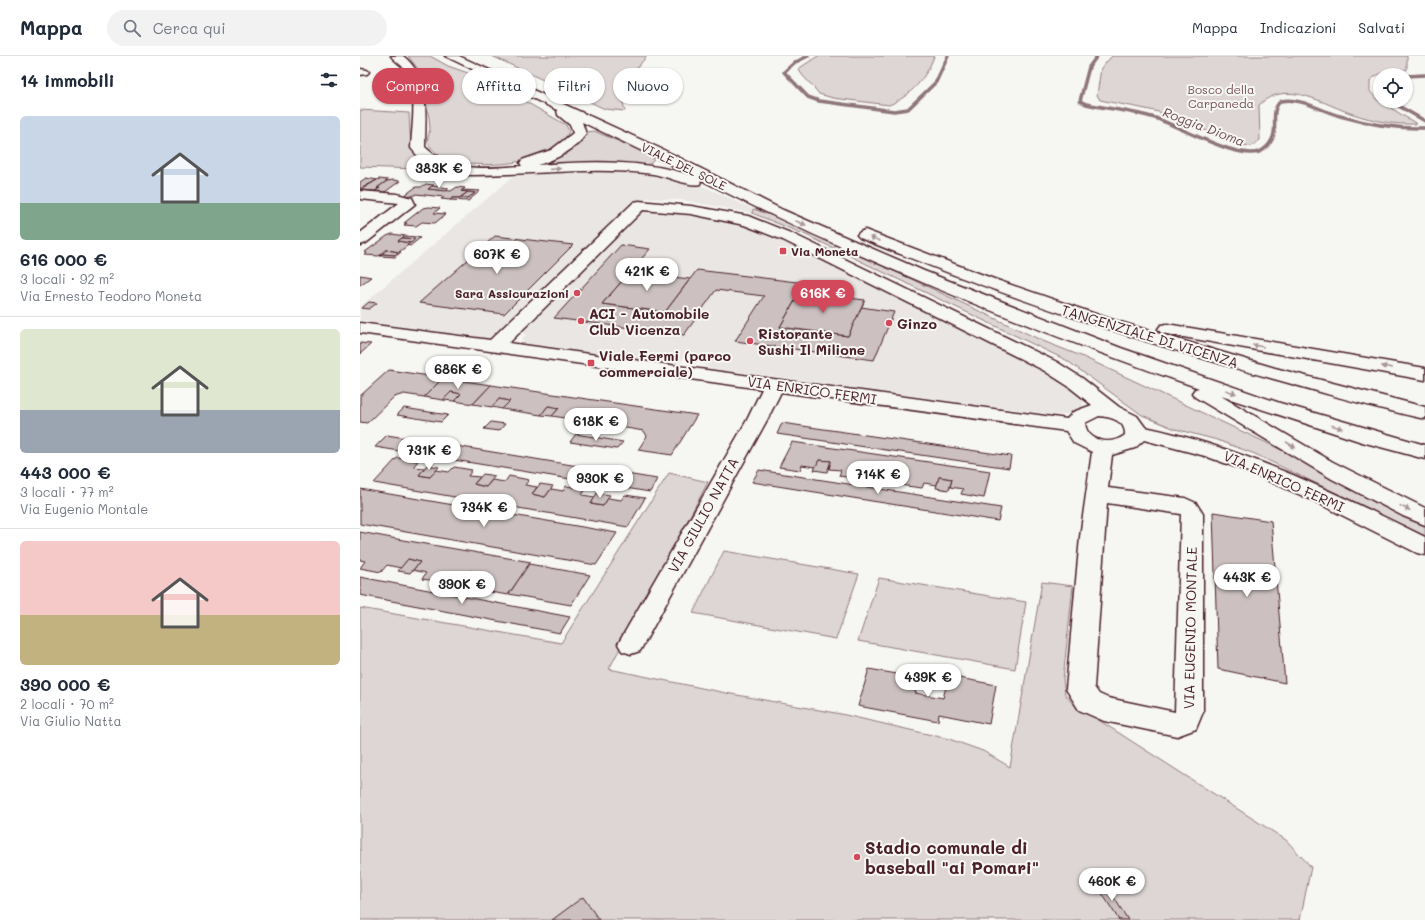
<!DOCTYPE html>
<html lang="it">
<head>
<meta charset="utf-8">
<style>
	:root { --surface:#fff; --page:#f2f2f3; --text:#1f2937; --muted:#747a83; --line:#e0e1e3; --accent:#d1495b }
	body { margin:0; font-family:Mali,sans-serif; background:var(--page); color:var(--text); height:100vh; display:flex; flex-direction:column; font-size:15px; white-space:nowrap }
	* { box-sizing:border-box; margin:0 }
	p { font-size:13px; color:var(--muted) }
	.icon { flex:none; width:22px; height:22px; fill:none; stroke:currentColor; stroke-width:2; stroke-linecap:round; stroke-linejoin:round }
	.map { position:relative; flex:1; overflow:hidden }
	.panel { display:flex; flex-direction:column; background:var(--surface); width:360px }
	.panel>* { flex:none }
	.guide { position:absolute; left:12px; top:12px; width:380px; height:36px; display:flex; gap:8px }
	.tools { position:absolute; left:1013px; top:12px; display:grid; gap:8px }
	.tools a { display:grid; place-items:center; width:40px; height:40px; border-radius:50%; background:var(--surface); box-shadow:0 1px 3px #0004; font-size:20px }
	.price { position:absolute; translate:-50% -34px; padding:0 9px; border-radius:14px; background:#fff; color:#222; font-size:13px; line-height:26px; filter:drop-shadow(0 1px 2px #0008) }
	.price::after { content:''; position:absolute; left:50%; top:24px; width:12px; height:9px; margin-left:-6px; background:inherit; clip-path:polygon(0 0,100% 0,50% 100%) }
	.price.on { background:var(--accent); color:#fff }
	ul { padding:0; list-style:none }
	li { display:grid; align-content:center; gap:8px; height:212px; padding:0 20px }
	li+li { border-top:1px solid var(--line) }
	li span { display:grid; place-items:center; height:124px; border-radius:6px; color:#555 }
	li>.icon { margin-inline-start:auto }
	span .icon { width:72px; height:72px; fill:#fffc; stroke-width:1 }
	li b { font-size:17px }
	h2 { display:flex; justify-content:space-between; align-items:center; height:48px; padding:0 20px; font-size:17px }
	.pill { padding:0 14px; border-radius:18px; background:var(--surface); box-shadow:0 1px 3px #0004; font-size:14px; line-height:36px }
	.pill.on { background:var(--accent); color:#fff }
	header { display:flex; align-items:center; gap:24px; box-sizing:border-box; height:56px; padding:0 20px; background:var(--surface); border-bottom:1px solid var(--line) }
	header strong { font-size:19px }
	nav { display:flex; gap:22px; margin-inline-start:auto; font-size:14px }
	.search { width:280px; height:36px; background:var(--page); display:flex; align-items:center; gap:10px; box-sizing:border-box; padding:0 14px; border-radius:22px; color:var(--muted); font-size:15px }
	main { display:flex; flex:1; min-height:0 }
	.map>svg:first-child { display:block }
</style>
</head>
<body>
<header>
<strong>Mappa</strong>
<div class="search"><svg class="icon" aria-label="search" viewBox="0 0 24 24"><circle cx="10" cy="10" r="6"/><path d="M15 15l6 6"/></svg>Cerca qui</div>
<nav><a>Mappa</a><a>Indicazioni</a><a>Salvati</a></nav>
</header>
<main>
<section class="panel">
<h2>14 immobili<svg class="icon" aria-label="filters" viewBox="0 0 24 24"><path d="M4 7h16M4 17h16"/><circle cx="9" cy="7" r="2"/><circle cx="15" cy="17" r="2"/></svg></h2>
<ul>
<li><span style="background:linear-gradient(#c9d6e8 70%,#7fa58c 0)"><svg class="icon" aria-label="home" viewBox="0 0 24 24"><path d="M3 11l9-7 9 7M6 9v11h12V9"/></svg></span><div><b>616 000 €</b><p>3 locali · 92 m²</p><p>Via Ernesto Teodoro Moneta</p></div></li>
<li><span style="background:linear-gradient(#dfe7d0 65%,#9aa5b1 0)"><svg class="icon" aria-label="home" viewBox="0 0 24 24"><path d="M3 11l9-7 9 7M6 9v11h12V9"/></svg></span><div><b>443 000 €</b><p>3 locali · 77 m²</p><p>Via Eugenio Montale</p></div></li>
<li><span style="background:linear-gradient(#f6c9c9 60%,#c2b280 0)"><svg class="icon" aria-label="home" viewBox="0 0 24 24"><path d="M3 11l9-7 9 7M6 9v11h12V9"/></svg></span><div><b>390 000 €</b><p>2 locali · 70 m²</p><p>Via Giulio Natta</p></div></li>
</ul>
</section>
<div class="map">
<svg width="1065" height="864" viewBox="0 0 1065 864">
	<rect width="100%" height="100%" fill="#f6f6f2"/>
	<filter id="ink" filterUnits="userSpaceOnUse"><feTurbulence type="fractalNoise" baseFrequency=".025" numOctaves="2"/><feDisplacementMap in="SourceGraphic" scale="8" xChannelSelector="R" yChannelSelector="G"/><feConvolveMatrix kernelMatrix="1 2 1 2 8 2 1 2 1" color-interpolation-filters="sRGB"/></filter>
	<g filter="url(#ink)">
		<polygon fill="#e9e6e3" points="238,115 290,119 325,125 347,132 393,153 392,157 322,144 287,142 281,148 380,162 707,318 724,339 723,350 712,357 699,359 679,357 349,312 345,309 348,304 325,299 321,306 314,308 165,287 161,284 166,278 143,274 138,280 131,283 0,264 0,251 155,119"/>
		<g fill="#ddd6d5" stroke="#947a80">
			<path d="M48,0h22l18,10 55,19 25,18 38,22 3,6c-11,35 -95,40 -124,27 -8,-3 -13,-9 -18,-16l3,-13 -1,-11 -7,-38 -4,-11z"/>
			<polygon points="132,0 287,0 266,25 261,38 265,55 245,53"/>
			<path d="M458,0h116c-7,21 -24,41 -45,49l-56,-7 -14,-4c-6,-9 -15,-15 -21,-25z"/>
			<path d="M752,0h295v14c-14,0 -28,1 -37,11v10l6,8 41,25c-22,1 -43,-3 -64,-10 -28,-9 -67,-36 -94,-9l1,35 -8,6c-27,-1 -47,-18 -71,-27 -26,-10 -54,-13 -81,-19l-3,-5 4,-27z"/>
			<path d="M0,54l49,3c2,35 -1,45 35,57l-84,-3z"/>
			<polygon points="234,75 289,98 294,104 290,108 284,109 259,107 199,109 191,107 192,105 220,89 227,76"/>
			<polygon points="393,153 430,166 683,285 721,300 1065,461 1065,480 895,398 857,384 815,373 782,359 706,304 446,179 392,157"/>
			<polygon points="309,417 348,426 249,613 366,637 481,658 589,683 623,695 650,711 682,526 713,530 703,623 705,638 712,647 926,784 951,811 940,864 0,864 0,552 201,587"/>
			<polygon points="364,495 499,518 476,583 333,557"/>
			<polygon points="519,522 666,546 655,613 498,585"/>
		</g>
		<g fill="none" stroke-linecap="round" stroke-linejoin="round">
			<g stroke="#8e747a" stroke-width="3.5">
				<polyline points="448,0 434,7 424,16 448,41 459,45 534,55 548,53 576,26 588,0"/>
				<path d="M737,0l-8,11 -9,34 6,3c23,5 47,7 69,14 22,7 88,46 108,32 22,-16 3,-37 18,-49 20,-4 40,10 59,15 28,8 56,13 85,12"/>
				<polyline points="1046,20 1065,19"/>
				<polyline points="1030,45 1065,65"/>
			</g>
		</g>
		<g fill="#ccc1c0" stroke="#4a1f2b">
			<polygon points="6,122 17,124 0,133 0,126"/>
			<polygon points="19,123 28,124 17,132 20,132 15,135 0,134"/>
			<polygon points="33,124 40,125 25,136 15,135 20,132 17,132 27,125"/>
			<polygon points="66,128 74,129 68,133 91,135 97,131 105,132 101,135 108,136 99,142 93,142 90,144 81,143 84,141 56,138 53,140 45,139 56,131 61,131"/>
			<polygon points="72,130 89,132 86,135 68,133"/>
			<polygon points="103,134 120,135 108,145 90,144 93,142 108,142 115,137 101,135"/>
			<polygon points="108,136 115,137 108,142 101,141"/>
			<polygon points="69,151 80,152 74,157 86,158 75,167 62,166 56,170 44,169 47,167 44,167 63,152"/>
			<polygon points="32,178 45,180 38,185 51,187 39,196 26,194 19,200 5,199 7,197 5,196 27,180"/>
			<polygon points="45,180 56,181 60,182 50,190 47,189 55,183 42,182"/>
			<polygon points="135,180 213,189 144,258 59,247"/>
			<polygon points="42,182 55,183 51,187 38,185"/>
			<polygon points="261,189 290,193 242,248 305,256 337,214 445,227 420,271 488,280 501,251 534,256 514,304 375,285 404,240 356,234 324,279 194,262"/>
			<polygon points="26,194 39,196 35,199 22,198"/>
			<polygon points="38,196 41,196 35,201 20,200 22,198 35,199"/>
			<polygon points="270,216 330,223 305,256 242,248"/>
			<polygon points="0,219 11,221 0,229"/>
			<polygon points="440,236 505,244 488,280 420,271"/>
			<polygon points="9,246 17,247 9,253 2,252"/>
			<polygon points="0,287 11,288 0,298"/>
			<polygon points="29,314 83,322 64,341 44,338 34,341 7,367 0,366 0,340"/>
			<polygon points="83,322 131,329 113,348 94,345 101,338 91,336 83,344 64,341"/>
			<polygon points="131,329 337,359 312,399 278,394 287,380 284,375 242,368 249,359 238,357 231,366 192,360 199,352 188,350 181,359 142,353 150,345 139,343 132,351 113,348"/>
			<polygon points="91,336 101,338 94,345 83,344"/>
			<polygon points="139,343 150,345 142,353 132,351"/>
			<polygon points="188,350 199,352 192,360 181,359"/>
			<polygon points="44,352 88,359 81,366 37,359"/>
			<polygon points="238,357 249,359 242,368 231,366"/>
			<polygon points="131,366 145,368 139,375 124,373"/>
			<polygon points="422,367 651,400 649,412 417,378"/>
			<polygon points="216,378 263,386 257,393 210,386"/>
			<polygon points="27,379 108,392 297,423 290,436 15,391"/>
			<polygon points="432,386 630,415 624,442 601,438 603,433 590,431 592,423 579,421 577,429 564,427 562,432 539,429 541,424 528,422 531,414 518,412 515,420 502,418 500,423 479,420 481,414 469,413 471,405 459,404 456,411 442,409 440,414 419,411"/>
			<polygon points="37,402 58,405 53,411 65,412 59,419 70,421 76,414 89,416 94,411 112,414 108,420 120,421 114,428 126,431 132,424 145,426 149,420 169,424 165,429 177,431 172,438 185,441 191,433 203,435 206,430 226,433 222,439 235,441 231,448 243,450 248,442 261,444 265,439 285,442 268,471 14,427"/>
			<polygon points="459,404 471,405 467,416 454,414"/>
			<polygon points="67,409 79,411 70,421 59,419"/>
			<polygon points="518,412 531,414 527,425 514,422"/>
			<polygon points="399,414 641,452 638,465 392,426"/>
			<polygon points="123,418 135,420 126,431 114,428"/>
			<polygon points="579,421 592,423 589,434 576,432"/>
			<polygon points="180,428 193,430 185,441 172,438"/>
			<polygon points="0,433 234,473 257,477 236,509 0,468"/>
			<polygon points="237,437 250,439 243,450 231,448"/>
			<polygon points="853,456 911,465 925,627 858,613"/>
			<polygon points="0,476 37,483 171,506 148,539 124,535 129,529 116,526 123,517 110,515 103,523 89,520 84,526 62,523 66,517 53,514 60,506 48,503 41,512 27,509 21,516 0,512 5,505 0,504"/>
			<polygon points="48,503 60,506 50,517 38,515"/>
			<polygon points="169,508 230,519 211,549 149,538"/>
			<polygon points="110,515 123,517 114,529 100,527"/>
			<polygon points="0,521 210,561 200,577 0,539"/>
			<polygon points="509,613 559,622 555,637 583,642 589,620 636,629 629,668 579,658 578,665 498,650"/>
			<polygon points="745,827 768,864 759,864 738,831"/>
			<polygon points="223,841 239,864 192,864"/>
		</g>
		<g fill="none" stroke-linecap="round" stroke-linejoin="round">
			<g stroke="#4a1f2b" stroke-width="3">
				<g id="minor">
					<polygon points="0,13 7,14 9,16 7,18 0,19"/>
					<polygon points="0,135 37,138 52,142 55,148 6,187 0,189 0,177 39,147 0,143"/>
					<path d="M279,145l52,5 57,10 45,18 264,128 25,16 37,29 18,9 8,11c99,21 189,65 280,110v18l-8,-2 -105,-53 -71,-31 -36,-13 -61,-16 -9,8 -23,7 -4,33 77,10 11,5 7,11v198l-7,17 -19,7 -73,-15 -25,-11 -13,-21 14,-152 12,-85 -18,-9 -8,-12 -285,-39 -14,28 -127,231 -9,3 -9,-3 -4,-7 4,-7 125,-217 15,-31 -402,-56v-10l130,17 144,-138zM283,154l48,4 53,11 39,15 260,130 25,16 24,19 -19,7 -6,7 -558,-76zM739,360c12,1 27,5 26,19 -14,11 -38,7 -40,-12zM747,447l74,11 -6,198 -67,-14 -9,-4 -5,-7z"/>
				</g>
			</g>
			<g stroke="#4a1f2b" stroke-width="3">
				<g id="highway">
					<path d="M31,0h12c28,21 22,60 22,91 28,27 61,21 97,19l-2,-3 2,-3 29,-10 22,-17 -3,-8 -12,-10 -1,-5 -112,-54h14l211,97 113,57 141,61 197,77 159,55 145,42v14l-63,-17 -141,-46 112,66 92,46v17l-22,-9 -71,-37 -137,-82 -3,-4 3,-4 4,-1c-170,-59 -338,-127 -498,-208l-1,4c-11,3 -34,-8 -47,-10 -60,-8 -120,1 -180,1 -23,0 -48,-7 -62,-27 1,-23 7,-56 -5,-77 -3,-6 -11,-9 -15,-15zM222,66l112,54c-51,-17 -105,-15 -157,-11 18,-5 38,-15 49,-31z"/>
					<path d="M505,174l129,49 116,40 165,49 150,39v12c-51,-11 -101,-26 -151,-40 -141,-39 -279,-86 -414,-141l-3,-3 3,-3z"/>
					<polygon points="807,268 1065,312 1065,324 801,277 798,273 801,269"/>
				</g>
			</g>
			<use href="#minor" fill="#f6f6f2" fill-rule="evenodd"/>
			<use href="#highway" fill="#f6f6f2" fill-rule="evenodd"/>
		</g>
		<defs><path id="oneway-solid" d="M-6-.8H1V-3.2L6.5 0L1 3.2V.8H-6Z"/></defs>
		<g fill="#a99598">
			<use href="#oneway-solid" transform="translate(195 113) rotate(-4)"/>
			<use href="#oneway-solid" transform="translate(441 167) rotate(23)"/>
			<use href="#oneway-solid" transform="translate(515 183) rotate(-158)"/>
			<use href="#oneway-solid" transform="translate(898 290) rotate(-170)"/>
			<use href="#oneway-solid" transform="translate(1027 311) rotate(-170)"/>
			<use href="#oneway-solid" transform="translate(871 336) rotate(19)"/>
			<use href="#oneway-solid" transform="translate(977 371) rotate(18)"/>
			<use href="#oneway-solid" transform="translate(931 389) rotate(33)"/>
			<use href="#oneway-solid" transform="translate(1045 452) rotate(25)"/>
		</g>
	</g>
	<g fill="#d1495b" stroke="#f6f6f2" stroke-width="1.5">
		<rect x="419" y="191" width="8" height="8" rx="2"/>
		<circle cx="217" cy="237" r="4"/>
		<circle cx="221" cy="265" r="4"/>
		<circle cx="529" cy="267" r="4"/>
		<circle cx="390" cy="285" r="4"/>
		<rect x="227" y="303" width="8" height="8" rx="2"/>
		<circle cx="497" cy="801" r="4"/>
	</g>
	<g text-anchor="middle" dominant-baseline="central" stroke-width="4" stroke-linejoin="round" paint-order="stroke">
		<g font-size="12" fill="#6f4d56" stroke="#f6f6f2">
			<text x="861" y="33">Bosco della<tspan x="861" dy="14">Carpaneda</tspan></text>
		</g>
		<g font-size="12" fill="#4a1f2b" stroke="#f6f6f2">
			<text transform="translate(324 110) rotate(26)">VIALE DEL SOLE</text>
		</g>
		<g font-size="12" font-weight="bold" fill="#4a1f2b" stroke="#f6f6f2" text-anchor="start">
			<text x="431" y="195">Via Moneta</text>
			<text x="209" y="237" text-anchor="end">Sara Assicurazioni</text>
		</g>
		<g font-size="13" font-style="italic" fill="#6c4a52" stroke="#f6f6f2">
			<text transform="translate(844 70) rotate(21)">Roggia Dioma</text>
		</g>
		<g font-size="14" font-weight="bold" fill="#4a1f2b" stroke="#f6f6f2" text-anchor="start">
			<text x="229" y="257">ACI - Automobile<tspan x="229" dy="16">Club Vicenza</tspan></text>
			<text x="537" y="267">Ginzo</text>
			<text x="398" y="277">Ristorante<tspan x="398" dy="16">Sushi Il Milione</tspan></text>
			<text x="239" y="299">Viale Fermi (parco<tspan x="239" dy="16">commerciale)</tspan></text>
		</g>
		<g font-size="14" fill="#4a1f2b" stroke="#f6f6f2">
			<text transform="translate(790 280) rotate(17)">TANGENZIALE DI VICENZA</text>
			<text transform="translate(452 334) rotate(8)">VIA ENRICO FERMI</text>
			<text transform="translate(924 425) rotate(24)">VIA ENRICO FERMI</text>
			<text transform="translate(343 459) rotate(-61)">VIA GIULIO NATTA</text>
			<text transform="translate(830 572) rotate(-89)">VIA EUGENIO MONTALE</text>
		</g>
		<g font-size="17" font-weight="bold" fill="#4a1f2b" stroke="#f6f6f2" text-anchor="start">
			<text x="505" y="791">Stadio comunale di<tspan x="505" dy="20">baseball "ai Pomari"</tspan></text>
		</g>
	</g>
</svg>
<div class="tools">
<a><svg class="icon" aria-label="locate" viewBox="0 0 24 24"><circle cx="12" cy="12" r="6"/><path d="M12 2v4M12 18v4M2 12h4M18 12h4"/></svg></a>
</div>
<b class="price" style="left:79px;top:133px">383K €</b>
<b class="price" style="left:137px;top:219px">607K €</b>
<b class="price" style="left:287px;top:236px">421K €</b>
<b class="price on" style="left:463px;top:258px">616K €</b>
<b class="price" style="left:98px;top:334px">686K €</b>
<b class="price" style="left:236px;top:386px">618K €</b>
<b class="price" style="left:69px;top:415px">731K €</b>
<b class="price" style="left:518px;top:439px">714K €</b>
<b class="price" style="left:240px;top:443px">930K €</b>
<b class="price" style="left:124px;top:472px">734K €</b>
<b class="price" style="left:887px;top:542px">443K €</b>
<b class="price" style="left:102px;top:549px">390K €</b>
<b class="price" style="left:568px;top:642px">439K €</b>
<b class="price" style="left:752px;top:846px">460K €</b>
<div class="guide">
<a class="pill on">Compra</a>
<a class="pill">Affitta</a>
<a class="pill">Filtri</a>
<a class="pill">Nuovo</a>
</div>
</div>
</main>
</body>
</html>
